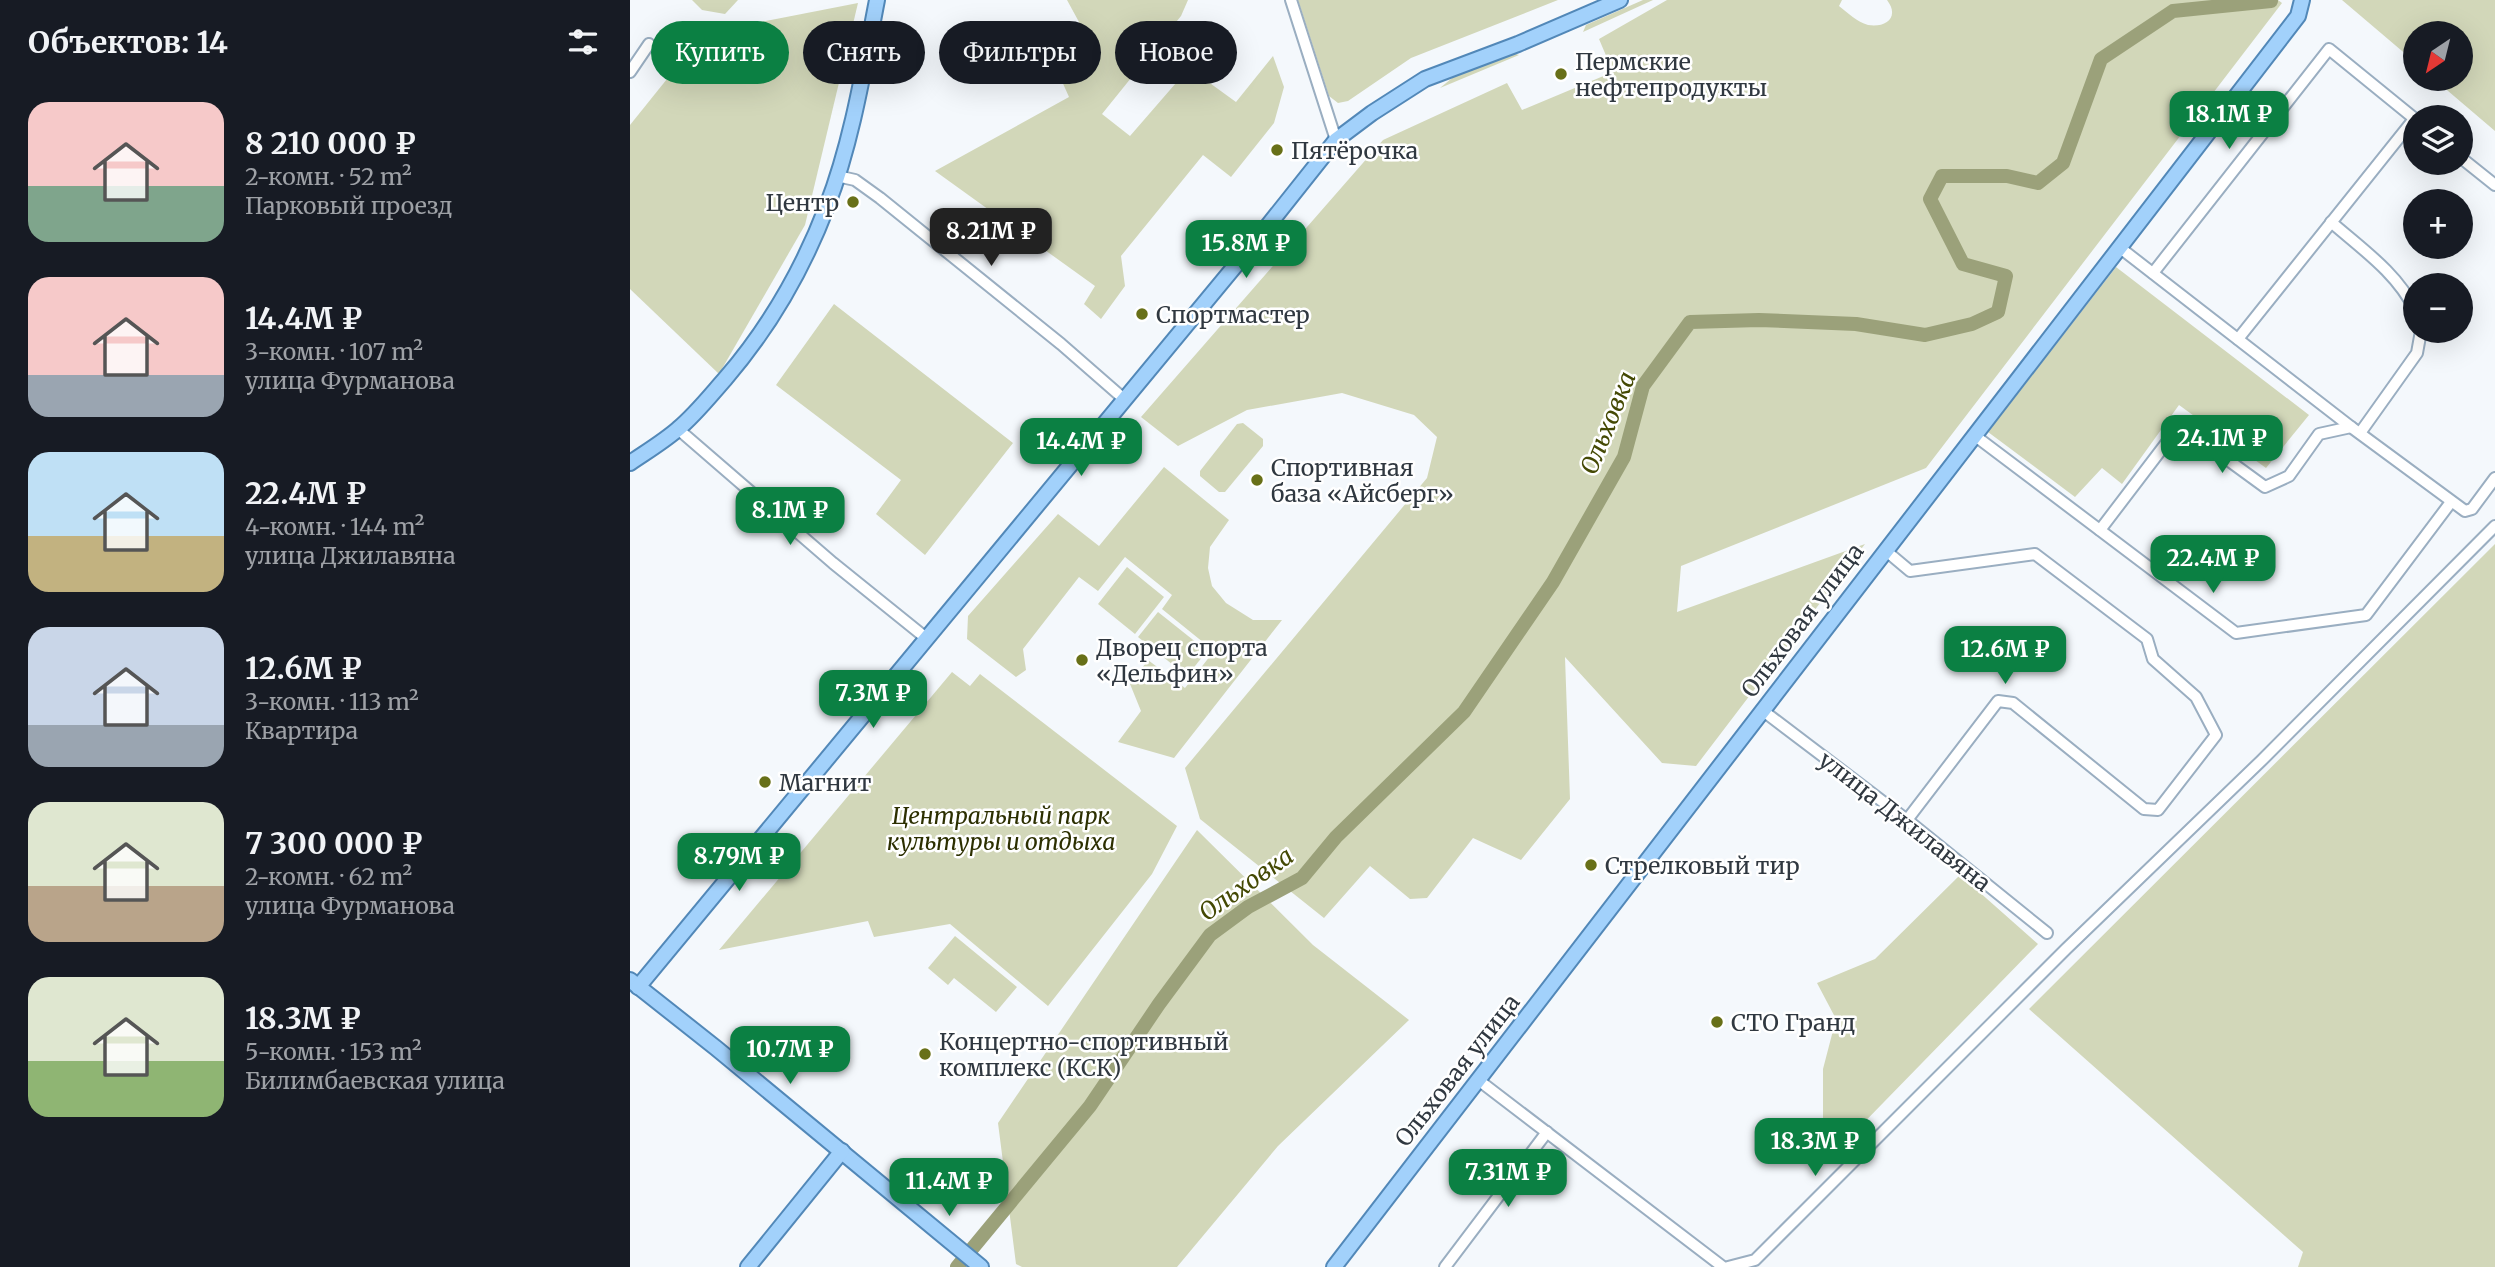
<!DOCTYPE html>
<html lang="ru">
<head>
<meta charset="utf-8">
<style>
	:root { --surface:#171b24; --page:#20242c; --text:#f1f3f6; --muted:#9ea1a6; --accent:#0b8043 }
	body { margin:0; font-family:Merriweather,serif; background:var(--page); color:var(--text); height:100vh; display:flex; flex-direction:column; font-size:26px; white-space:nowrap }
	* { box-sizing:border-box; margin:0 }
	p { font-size:23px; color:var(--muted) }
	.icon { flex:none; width:38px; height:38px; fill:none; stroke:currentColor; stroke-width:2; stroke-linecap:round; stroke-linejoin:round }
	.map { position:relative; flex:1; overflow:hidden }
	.panel { display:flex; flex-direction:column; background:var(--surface); width:630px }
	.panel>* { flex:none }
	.hud { position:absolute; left:21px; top:21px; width:665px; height:63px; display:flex; gap:14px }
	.needle { width:46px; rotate:215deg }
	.buttons { position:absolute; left:1773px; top:21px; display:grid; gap:14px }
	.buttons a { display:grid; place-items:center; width:70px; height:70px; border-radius:50%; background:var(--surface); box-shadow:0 7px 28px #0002; font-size:35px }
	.price { position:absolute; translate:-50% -60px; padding:0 16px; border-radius:14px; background:var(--accent); color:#fff; font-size:23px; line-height:46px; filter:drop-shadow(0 2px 4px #0008) }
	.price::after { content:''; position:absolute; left:50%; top:42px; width:21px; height:16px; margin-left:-10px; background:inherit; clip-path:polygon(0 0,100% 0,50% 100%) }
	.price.selected { background:#222; color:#fff }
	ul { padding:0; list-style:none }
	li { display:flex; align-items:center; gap:21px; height:175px; padding:0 28px }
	li span { display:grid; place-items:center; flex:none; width:196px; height:140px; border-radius:21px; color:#555 }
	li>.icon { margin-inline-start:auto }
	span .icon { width:84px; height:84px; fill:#fffc; stroke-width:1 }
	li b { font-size:30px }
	h2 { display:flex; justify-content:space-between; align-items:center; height:84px; padding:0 28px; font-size:30px }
	.tag { padding:0 24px; border-radius:32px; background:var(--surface); box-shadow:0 7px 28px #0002; font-size:24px; line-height:63px }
	.tag.selected { background:var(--accent); color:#fff }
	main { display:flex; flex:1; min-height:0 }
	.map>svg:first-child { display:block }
</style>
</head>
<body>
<main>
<section class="panel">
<h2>Объектов: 14<svg class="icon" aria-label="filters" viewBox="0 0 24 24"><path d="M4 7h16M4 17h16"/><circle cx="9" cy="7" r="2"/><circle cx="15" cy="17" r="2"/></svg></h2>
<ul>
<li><span style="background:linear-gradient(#f6c9c9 60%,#7fa58c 0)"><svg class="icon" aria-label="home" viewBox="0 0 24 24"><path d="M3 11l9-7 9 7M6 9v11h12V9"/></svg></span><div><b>8 210 000 ₽</b><p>2-комн. · 52 m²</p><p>Парковый проезд</p></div></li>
<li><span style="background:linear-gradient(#f6c9c9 70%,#9aa5b1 0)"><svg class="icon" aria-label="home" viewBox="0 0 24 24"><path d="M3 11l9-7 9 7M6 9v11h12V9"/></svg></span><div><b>14.4M ₽</b><p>3-комн. · 107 m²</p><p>улица Фурманова</p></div></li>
<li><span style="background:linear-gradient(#bfe0f5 60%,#c2b280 0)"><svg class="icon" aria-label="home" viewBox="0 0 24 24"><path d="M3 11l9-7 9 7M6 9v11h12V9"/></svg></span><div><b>22.4M ₽</b><p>4-комн. · 144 m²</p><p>улица Джилавяна</p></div></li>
<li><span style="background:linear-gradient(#c9d6e8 70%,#9aa5b1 0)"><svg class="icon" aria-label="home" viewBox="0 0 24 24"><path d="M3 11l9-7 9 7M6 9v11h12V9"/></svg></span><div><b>12.6M ₽</b><p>3-комн. · 113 m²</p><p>Квартира</p></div></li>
<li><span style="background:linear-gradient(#dfe7d0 60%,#b9a48a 0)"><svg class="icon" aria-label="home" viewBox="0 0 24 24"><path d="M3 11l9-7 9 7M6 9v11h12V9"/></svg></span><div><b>7 300 000 ₽</b><p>2-комн. · 62 m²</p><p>улица Фурманова</p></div></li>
<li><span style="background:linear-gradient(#dfe7d0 60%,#8fb573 0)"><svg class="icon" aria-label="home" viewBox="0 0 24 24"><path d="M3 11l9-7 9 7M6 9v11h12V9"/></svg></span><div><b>18.3M ₽</b><p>5-комн. · 153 m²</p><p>Билимбаевская улица</p></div></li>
</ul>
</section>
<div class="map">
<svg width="1865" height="1267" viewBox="0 0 1865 1267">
	<rect width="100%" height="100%" fill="#f4f8fc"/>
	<g fill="#d2d7b9">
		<polygon points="62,0 108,0 95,14 72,10"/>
		<polygon points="437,0 558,0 551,16 472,114 500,136 559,68 606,102 643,56 654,87 644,123 601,177 573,155 491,256 495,286 471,319 454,304 465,286 305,171 439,97 418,50 443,32 449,22"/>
		<polygon points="668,0 928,0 781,58 718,101 708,103 699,96"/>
		<polygon points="1013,0 1023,0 953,32 956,25"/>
		<path d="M1037,0h175l-3,6c9,7 18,16 29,19 18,3 32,-8 19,-25h391l4,3 -356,465 -245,98 -4,46 188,-68 -169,222 -34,-3 -97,-106 5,142 -49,61 -48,-22 -46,60 -17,1 -40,-33 -46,52 -124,-99 -15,-51 242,-290 10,-41 -23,-22 -72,-22 -95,17 -69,36 -37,-29 242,-277 124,-57 15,27 91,-38 -14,-33z"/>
		<polygon points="1712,0 1865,0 1865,131 1804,79 1830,79 1830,33 1785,33 1785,62"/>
		<polygon points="228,3 175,225 89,374 0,289 0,125 74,33"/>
		<polygon points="883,53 889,55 810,88 827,74"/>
		<polygon points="1486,267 1679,415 1636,468 1549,405 1492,484 1472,468 1445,497 1358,432"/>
		<polygon points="204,304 383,443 295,555 246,514 271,480 146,385"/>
		<polygon points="613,423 633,439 633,446 595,492 589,492 570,476 570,471 607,424"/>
		<polygon points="534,467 599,520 580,547 578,568 582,586 596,603 623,620 652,620 544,758 488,742 511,711 500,684 518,660 555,688 584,651 532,609 542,595 495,557 468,591 449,577 393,649 396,670 386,677 337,639 338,616 428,514 469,546"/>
		<polygon points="1865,544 1865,1267 1668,1267 1673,1252 1399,1009"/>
		<polygon points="497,567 534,597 505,634 468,604"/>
		<polygon points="528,612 577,651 557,676 508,637"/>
		<polygon points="322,672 340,686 350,674 547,826 522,874 418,1006 320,924 244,937 238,921 89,950"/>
		<polygon points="567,830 683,945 779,1020 648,1146 547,1267 392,1267 386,1264 368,1123"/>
		<polygon points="1330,875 1408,944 1215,1142 1193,1125 1193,1069 1206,1019 1187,983 1245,959"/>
		<polygon points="325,936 387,987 366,1012 324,978 318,985 298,968"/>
	</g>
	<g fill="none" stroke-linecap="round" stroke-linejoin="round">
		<polyline stroke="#9ba17a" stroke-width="14" points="327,1267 460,1106 529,1004 580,935 618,907 672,878 706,837 834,712 923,582 994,457 1013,386 1060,322 1129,320 1226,324 1295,335 1342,324 1368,312 1376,276 1333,264 1300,199 1312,176 1377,176 1408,183 1433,163 1471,59 1543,11 1641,1"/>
		<g stroke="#9aaec1" stroke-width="14">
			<g id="minor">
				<polyline points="661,0 706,140"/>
				<polyline points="0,72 19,44"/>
				<polyline points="1830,157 1865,185"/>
				<polyline points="207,176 225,180 250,198 431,344 494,399"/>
				<path d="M1701,222c31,27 66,51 84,88"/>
				<polyline points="1489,247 1721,427 1835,511 1842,509 1865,478"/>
				<polyline points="1523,273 1699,49 1785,119"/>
				<polyline points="1608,339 1784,119"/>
				<polyline points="48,429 203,563 296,638"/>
				<polyline points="1730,433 1787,353 1791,331"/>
				<polyline points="1344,435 1606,633 1736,615 1821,502"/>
				<polyline points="1470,530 1550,425 1635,487 1659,476 1689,434 1721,427"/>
				<polyline points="1255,550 1280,571 1405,554 1517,639 1523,659 1566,697 1586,735 1528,810 1514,809 1383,703 1368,701 1277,820"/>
				<polyline points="1132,710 1277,820 1417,933"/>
				<polyline points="847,1079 1093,1267"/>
				<polyline points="815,1267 917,1132"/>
				<polyline points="1098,1267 1125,1260 1436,949 1631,761 1865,526"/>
			</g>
		</g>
		<g stroke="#5288b8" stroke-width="18">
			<g id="major">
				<path d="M0,463c16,-11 33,-21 48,-34 17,-14 32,-33 47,-50 44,-51 78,-110 102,-173 25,-64 37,-139 50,-206"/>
				<polyline points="0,980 86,1048 351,1267"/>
				<polyline points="8,987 625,242 706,140 742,113 795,79 888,44 990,0"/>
				<polyline points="118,1267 212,1151"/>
				<polyline points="704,1267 1668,16 1672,0"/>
			</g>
		</g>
		<use href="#minor" stroke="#fff" stroke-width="10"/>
		<use href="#major" stroke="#a2d1fb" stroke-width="14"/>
	</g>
	<g fill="#687018" stroke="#fff" stroke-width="2.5">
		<circle cx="931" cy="74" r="7"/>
		<circle cx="647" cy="150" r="7"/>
		<circle cx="223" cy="202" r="7"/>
		<circle cx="512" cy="314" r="7"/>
		<circle cx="627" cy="480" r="7"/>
		<circle cx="452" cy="660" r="7"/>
		<circle cx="135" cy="782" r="7"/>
		<circle cx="961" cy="865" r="7"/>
		<circle cx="1087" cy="1022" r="7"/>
		<circle cx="295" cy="1054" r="7"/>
	</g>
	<g text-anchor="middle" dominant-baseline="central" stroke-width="5" stroke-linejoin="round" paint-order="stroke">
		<g font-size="23" fill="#303840" stroke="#fff" text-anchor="start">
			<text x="945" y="61">Пермские<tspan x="945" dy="26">нефтепродукты</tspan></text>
			<text x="661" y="150">Пятёрочка</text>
			<text x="209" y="202" text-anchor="end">Центр</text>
			<text x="526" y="314">Спортмастер</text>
			<text x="641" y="467">Спортивная<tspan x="641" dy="26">база «Айсберг»</tspan></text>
			<text x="466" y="647">Дворец спорта<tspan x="466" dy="26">«Дельфин»</tspan></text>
			<text x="149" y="782">Магнит</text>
			<text x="975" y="865">Стрелковый тир</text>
			<text x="1101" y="1022">СТО Гранд</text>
			<text x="309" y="1041">Концертно-спортивный<tspan x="309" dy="26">комплекс (КСК)</tspan></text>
		</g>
		<g font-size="23" fill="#303840" stroke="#fff">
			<text transform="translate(1172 620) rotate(-53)">Ольховая улица</text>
			<text transform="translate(1275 821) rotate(38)">улица Джилавяна</text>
			<text transform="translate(827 1070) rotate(-52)">Ольховая улица</text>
		</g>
		<g font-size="23" font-style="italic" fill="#2c2f00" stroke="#fff">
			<text x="371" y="815">Центральный парк<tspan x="371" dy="26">культуры и отдыха</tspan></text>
		</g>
		<g font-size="24" font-style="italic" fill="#444904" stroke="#fff">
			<text transform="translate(978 423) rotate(-68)">Ольховка</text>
			<text transform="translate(616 884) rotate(-35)">Ольховка</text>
		</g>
	</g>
</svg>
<div class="buttons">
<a><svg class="needle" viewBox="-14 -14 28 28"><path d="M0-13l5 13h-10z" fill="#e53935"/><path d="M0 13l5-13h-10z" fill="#9ea1a6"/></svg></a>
<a><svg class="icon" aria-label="layers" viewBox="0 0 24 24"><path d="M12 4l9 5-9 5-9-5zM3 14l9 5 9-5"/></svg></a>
<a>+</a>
<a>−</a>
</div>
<b class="price" style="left:1599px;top:151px">18.1M ₽</b>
<b class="price selected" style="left:361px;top:268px">8.21M ₽</b>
<b class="price" style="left:616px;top:280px">15.8M ₽</b>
<b class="price" style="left:1592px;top:475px">24.1M ₽</b>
<b class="price" style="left:451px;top:478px">14.4M ₽</b>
<b class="price" style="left:160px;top:547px">8.1M ₽</b>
<b class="price" style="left:1583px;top:595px">22.4M ₽</b>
<b class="price" style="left:1375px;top:686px">12.6M ₽</b>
<b class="price" style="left:243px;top:730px">7.3M ₽</b>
<b class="price" style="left:109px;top:893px">8.79M ₽</b>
<b class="price" style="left:160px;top:1086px">10.7M ₽</b>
<b class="price" style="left:1185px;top:1178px">18.3M ₽</b>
<b class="price" style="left:878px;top:1209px">7.31M ₽</b>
<b class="price" style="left:319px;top:1218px">11.4M ₽</b>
<div class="hud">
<a class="tag selected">Купить</a>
<a class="tag">Снять</a>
<a class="tag">Фильтры</a>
<a class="tag">Новое</a>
</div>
</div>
</main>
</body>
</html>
